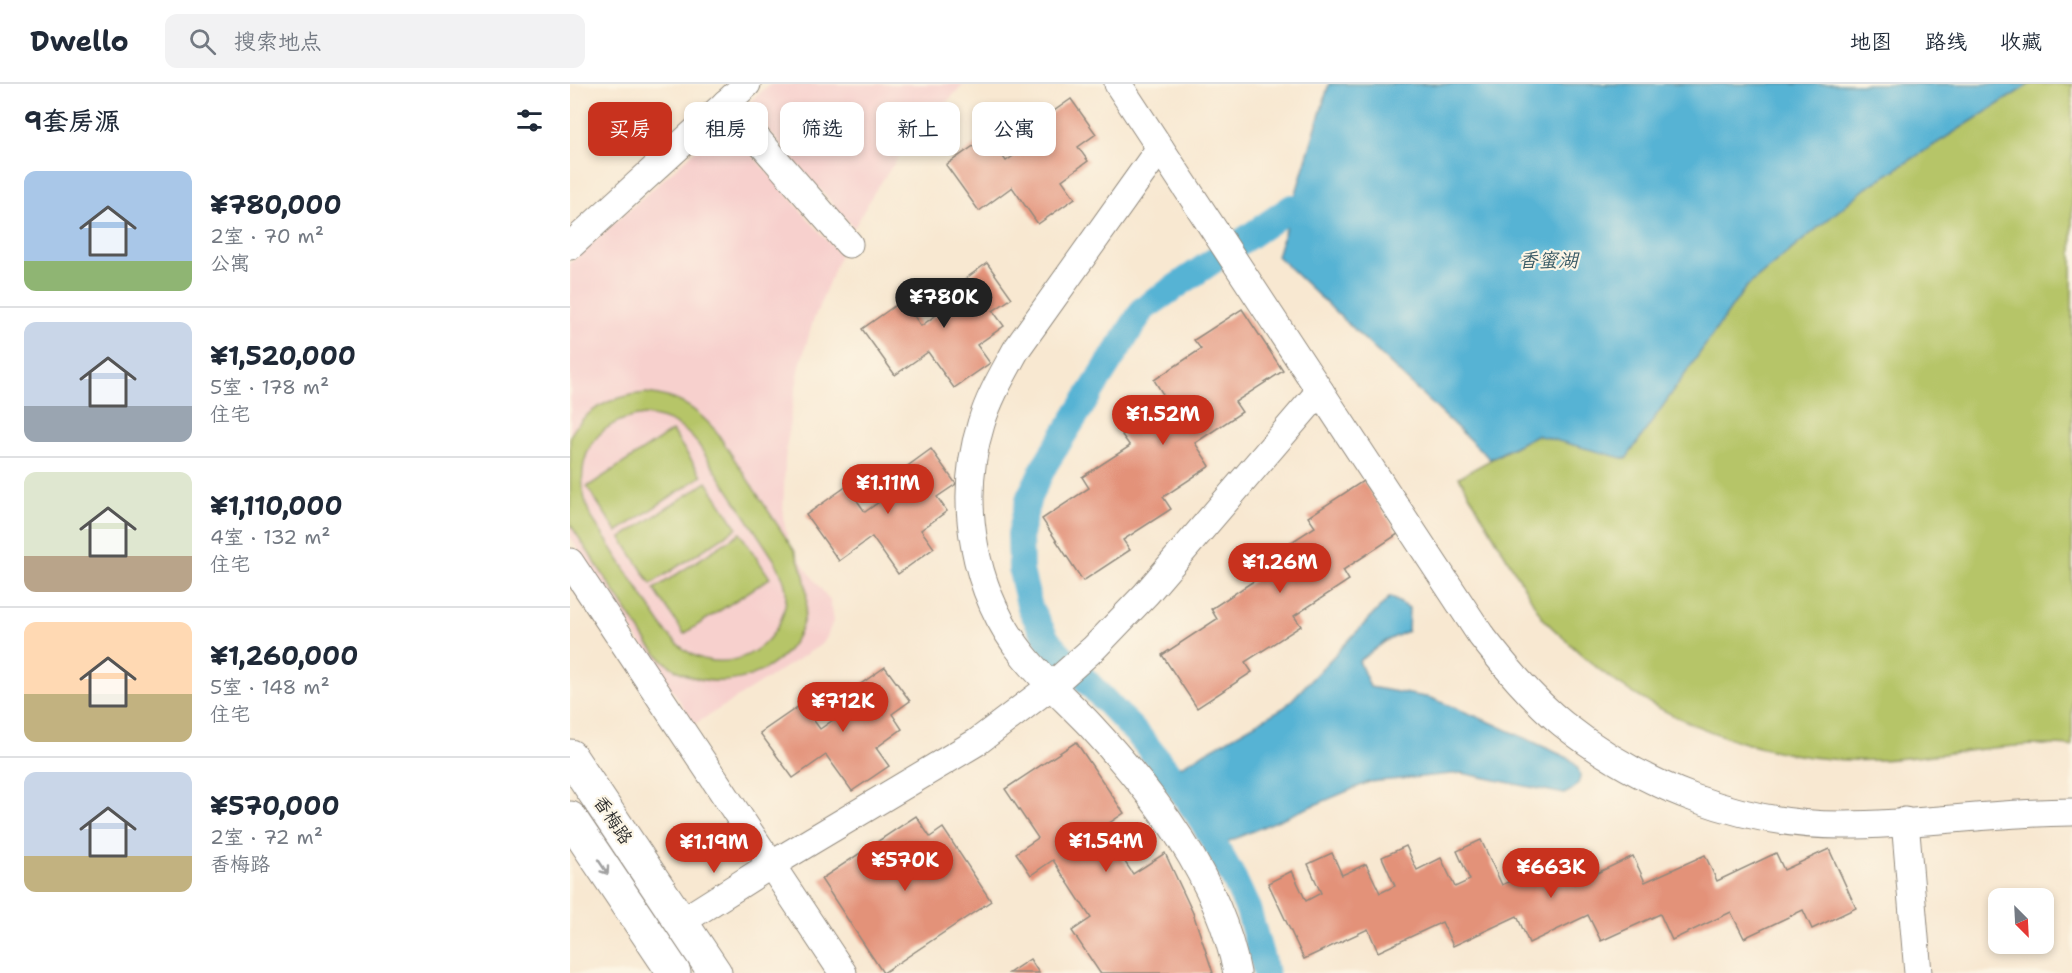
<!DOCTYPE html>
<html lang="zh">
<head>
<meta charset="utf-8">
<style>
	:root { --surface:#fff; --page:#f2f2f3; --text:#1f2937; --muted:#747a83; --line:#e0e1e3; --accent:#c8321e }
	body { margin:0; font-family:"Shantell Sans","LXGW WenKai TC",sans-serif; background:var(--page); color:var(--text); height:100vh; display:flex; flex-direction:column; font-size:22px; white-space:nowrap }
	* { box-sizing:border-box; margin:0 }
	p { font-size:20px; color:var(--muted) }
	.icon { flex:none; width:33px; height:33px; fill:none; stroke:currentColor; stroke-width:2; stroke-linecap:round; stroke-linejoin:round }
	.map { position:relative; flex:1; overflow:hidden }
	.side { display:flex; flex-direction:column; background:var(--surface); width:570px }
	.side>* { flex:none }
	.hud { position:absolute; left:18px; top:18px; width:570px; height:54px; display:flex; gap:12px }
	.needle { width:39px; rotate:156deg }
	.controls { position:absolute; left:1418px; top:804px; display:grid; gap:12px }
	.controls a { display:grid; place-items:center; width:66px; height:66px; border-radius:12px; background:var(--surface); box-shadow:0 3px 9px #0003; font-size:30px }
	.price { position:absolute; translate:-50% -51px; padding:0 14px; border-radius:21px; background:var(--accent); color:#fff; font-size:20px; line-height:39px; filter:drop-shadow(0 2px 3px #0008) }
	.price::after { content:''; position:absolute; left:50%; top:36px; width:18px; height:14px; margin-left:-9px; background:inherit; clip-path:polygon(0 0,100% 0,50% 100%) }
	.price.current { background:#222; color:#fff }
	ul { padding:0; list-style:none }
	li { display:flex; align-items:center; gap:18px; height:150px; padding:0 24px }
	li+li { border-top:2px solid var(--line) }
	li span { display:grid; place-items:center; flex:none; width:168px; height:120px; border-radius:12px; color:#555 }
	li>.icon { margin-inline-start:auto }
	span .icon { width:72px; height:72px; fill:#fffc; stroke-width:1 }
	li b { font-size:26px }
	h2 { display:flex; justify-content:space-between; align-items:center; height:72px; padding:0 24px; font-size:26px }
	.tag { padding:0 21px; border-radius:12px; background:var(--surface); box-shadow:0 3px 9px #0003; font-size:21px; line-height:54px }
	.tag.current { background:var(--accent); color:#fff }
	header { display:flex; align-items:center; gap:36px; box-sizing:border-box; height:84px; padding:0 30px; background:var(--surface); border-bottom:2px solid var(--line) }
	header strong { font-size:28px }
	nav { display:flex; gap:33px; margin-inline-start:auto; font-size:21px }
	.search { width:420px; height:54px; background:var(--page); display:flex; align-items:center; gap:15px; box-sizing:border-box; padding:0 21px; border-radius:12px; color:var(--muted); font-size:22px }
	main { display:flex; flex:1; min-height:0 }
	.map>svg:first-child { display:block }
</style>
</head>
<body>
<header>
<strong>Dwello</strong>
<div class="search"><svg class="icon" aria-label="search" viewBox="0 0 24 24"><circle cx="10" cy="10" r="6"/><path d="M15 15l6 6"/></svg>搜索地点</div>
<nav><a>地图</a><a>路线</a><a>收藏</a></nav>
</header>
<main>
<section class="side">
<h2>9套房源<svg class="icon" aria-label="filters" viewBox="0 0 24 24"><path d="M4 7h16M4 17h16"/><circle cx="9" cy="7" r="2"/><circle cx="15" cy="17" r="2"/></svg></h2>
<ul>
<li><span style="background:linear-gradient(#a9c7e8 75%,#8fb573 0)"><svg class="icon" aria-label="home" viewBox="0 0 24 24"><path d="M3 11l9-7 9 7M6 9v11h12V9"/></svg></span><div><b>¥780,000</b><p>2室 · 70 m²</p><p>公寓</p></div></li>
<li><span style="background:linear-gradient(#c9d6e8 70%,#9aa5b1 0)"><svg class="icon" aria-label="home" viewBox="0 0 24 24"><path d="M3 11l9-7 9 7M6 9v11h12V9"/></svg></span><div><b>¥1,520,000</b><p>5室 · 178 m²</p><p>住宅</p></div></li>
<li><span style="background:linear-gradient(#dfe7d0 70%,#b9a48a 0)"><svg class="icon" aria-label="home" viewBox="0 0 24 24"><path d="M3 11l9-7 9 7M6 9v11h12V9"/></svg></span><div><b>¥1,110,000</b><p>4室 · 132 m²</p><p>住宅</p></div></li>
<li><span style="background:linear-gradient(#ffd9b3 60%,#c2b280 0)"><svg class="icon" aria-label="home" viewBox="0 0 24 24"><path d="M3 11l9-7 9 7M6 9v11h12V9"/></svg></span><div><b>¥1,260,000</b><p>5室 · 148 m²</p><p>住宅</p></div></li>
<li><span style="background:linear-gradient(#c9d6e8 70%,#c2b280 0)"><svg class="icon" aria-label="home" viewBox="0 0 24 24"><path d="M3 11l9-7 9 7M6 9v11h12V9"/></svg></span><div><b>¥570,000</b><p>2室 · 72 m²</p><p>香梅路</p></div></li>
</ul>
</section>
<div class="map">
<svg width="1502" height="889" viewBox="0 0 1502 889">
	<rect width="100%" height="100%" fill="#fcf5e5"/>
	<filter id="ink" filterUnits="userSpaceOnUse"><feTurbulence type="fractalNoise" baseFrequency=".0167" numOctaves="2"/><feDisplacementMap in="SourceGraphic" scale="12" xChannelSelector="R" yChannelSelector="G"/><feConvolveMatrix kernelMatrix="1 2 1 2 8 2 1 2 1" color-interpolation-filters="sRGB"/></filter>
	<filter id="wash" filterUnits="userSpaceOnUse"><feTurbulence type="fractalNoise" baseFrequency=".008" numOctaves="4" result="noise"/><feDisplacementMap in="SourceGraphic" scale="24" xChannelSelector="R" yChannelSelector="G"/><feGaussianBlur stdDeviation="1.35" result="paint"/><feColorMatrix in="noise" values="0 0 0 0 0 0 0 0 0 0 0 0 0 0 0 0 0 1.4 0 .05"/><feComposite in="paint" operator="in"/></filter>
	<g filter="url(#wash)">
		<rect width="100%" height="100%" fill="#f8e8d1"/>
		<g fill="#f7d0cd">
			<polygon points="200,0 394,0 360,35 330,71 303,110 284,144 176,21"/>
			<polygon points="155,40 270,171 243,237 230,282 221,329 215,375 213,433 218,456 223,467 260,517 263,537 256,555 249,562 125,640 0,453 0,179"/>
		</g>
		<g fill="#b6c568" stroke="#70784a" stroke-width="1.5" fill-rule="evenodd">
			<path d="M1460,0h42v662c-65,-5 -129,11 -194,14 -108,5 -229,-40 -307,-115 -9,-9 -21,-18 -29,-28 -10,-15 -18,-32 -28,-47 -18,-31 -37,-62 -55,-93l77,-42 90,24 119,-171 121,-100z"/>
			<path d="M76,309c32,4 48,13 70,38l78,119c9,19 15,37 12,58 -6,59 -75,90 -126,64 -13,-6 -22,-17 -31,-27l-79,-121v-88c16,-29 45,-40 76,-43zM76,331c23,3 37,11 52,29l77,117c5,9 10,19 11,30 2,44 -40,80 -83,68 -16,-5 -26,-15 -37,-27l-76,-117c-20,-50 0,-95 56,-100z"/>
			<polygon points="102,347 132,392 47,448 17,403"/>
			<polygon points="137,398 167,444 81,500 51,454"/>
			<polygon points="170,449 200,494 114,550 84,505"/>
		</g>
		<g fill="#56b3d4" stroke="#406f80" stroke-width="1.5">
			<polygon points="759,0 1460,0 1296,104 1175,204 1056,375 966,351 920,375 707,172"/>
			<path d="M820,513l19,11 -1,23 -22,10 -27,20 11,26 61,11 61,25 78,36c15,14 13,27 -6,35l-102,-21 -93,9 -161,68 -48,-72 125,-71z"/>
		</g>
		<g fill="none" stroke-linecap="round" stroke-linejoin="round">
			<polyline stroke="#56b3d4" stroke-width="26" points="696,889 678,825 663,793 632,737 598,688 570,653 478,557 460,524 451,487 450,450 459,413 476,379 573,225 722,123"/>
		</g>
		<g id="blocks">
			<g fill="#e39279">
				<polygon points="501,15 526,50 508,63 518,77 492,96 505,114 468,140 442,103 409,127 376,81 418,52 436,77 472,52 464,41"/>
				<polygon points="417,179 442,214 423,227 434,242 407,261 420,279 384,304 358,268 325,291 292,245 333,216 351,242 387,216 380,206"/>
				<polygon points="672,225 713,287 665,318 672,328 625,359 640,382 593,413 601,425 553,456 560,466 513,497 472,435 519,404 512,393 560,362 552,351 599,320 584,296 631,265 624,256"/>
				<polygon points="361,365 386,400 367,413 377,427 351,446 364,464 328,490 302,453 269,477 236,431 277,402 295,428 331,402 324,392"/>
				<polygon points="793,397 828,450 773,486 779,496 724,532 731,542 675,578 682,588 627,624 592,571 647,535 641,525 696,489 689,479 745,443 738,433"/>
				<polygon points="315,583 340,617 322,630 332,645 306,664 319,682 282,707 256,671 223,694 190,649 232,620 250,645 286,620 278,609"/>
				<polygon points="506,658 554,729 532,744 563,790 595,769 623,829 643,889 530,889 502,847 521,834 483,776 461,791 446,769 468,754 435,705"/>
				<polygon points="346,732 360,753 373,744 421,817 313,889 251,795"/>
				<polygon points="911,756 932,801 992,773 1004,800 1063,772 1075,798 1135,771 1147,797 1206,769 1214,786 1259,765 1286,824 1242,845 1233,826 1174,854 1161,828 1102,856 1090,830 1031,857 1018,831 959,859 947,832 883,862 872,838 808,868 798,845 734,875 698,799 722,787 736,817 751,809 738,780 762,769 772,791 796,780 810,809 825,802 812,773 836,762 847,786 871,774 885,803 900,796 887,767"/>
				<polygon points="460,875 469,889 439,889"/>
			</g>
		</g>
	</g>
	<g filter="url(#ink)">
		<use href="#blocks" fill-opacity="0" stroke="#928a7e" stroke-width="1.5"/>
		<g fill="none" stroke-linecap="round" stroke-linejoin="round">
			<g stroke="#928a7e" stroke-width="29">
				<g id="minor">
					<path d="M548,0l362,550c25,32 51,64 83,90 79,63 180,102 282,101 76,0 151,-13 227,-13"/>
					<polyline points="156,19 279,160"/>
					<path d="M590,64l-144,202c-13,24 -27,47 -35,74 -24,77 -8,168 43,232 20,25 44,46 66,69 64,69 129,153 147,248"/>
					<polyline points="0,162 177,0"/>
					<polyline points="0,478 273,889"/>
					<polyline points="1335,737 1348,889"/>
					<polyline points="111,838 201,781 407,658 481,602 524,564 576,510 750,307"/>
				</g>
			</g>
			<g stroke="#928a7e" stroke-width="35">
				<g id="major">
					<polyline points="0,672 145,889"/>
					<polyline points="0,734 104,889"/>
				</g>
			</g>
			<use href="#minor" stroke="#fff" stroke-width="27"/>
			<use href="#major" stroke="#fff" stroke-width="33"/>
		</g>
		<defs><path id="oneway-shaft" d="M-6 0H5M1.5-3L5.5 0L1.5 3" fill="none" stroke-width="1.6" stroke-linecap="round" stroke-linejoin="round" transform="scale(1.5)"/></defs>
		<use stroke="#a0a0a0" href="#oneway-shaft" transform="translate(33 783) rotate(56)"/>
	</g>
	<g text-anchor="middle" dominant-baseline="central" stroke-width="4.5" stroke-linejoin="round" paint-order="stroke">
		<g font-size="18" fill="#2b2b2b" stroke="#fcf5e5">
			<text transform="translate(43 736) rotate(56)">香梅路</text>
		</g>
		<g font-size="20" font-style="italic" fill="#3a5b66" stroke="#fcf5e5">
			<text x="978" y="176">香蜜湖</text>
		</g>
	</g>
</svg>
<div class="controls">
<a><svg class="needle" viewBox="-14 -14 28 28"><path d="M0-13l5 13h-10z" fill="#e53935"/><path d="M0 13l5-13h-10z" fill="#747a83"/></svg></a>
</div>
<b class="price current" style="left:374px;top:245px">¥780K</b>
<b class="price" style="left:593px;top:362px">¥1.52M</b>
<b class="price" style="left:318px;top:431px">¥1.11M</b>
<b class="price" style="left:710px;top:510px">¥1.26M</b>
<b class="price" style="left:273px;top:649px">¥712K</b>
<b class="price" style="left:536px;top:789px">¥1.54M</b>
<b class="price" style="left:144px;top:790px">¥1.19M</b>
<b class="price" style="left:335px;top:808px">¥570K</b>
<b class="price" style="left:981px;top:815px">¥663K</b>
<div class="hud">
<a class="tag current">买房</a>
<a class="tag">租房</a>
<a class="tag">筛选</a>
<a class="tag">新上</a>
<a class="tag">公寓</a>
</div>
</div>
</main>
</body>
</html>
